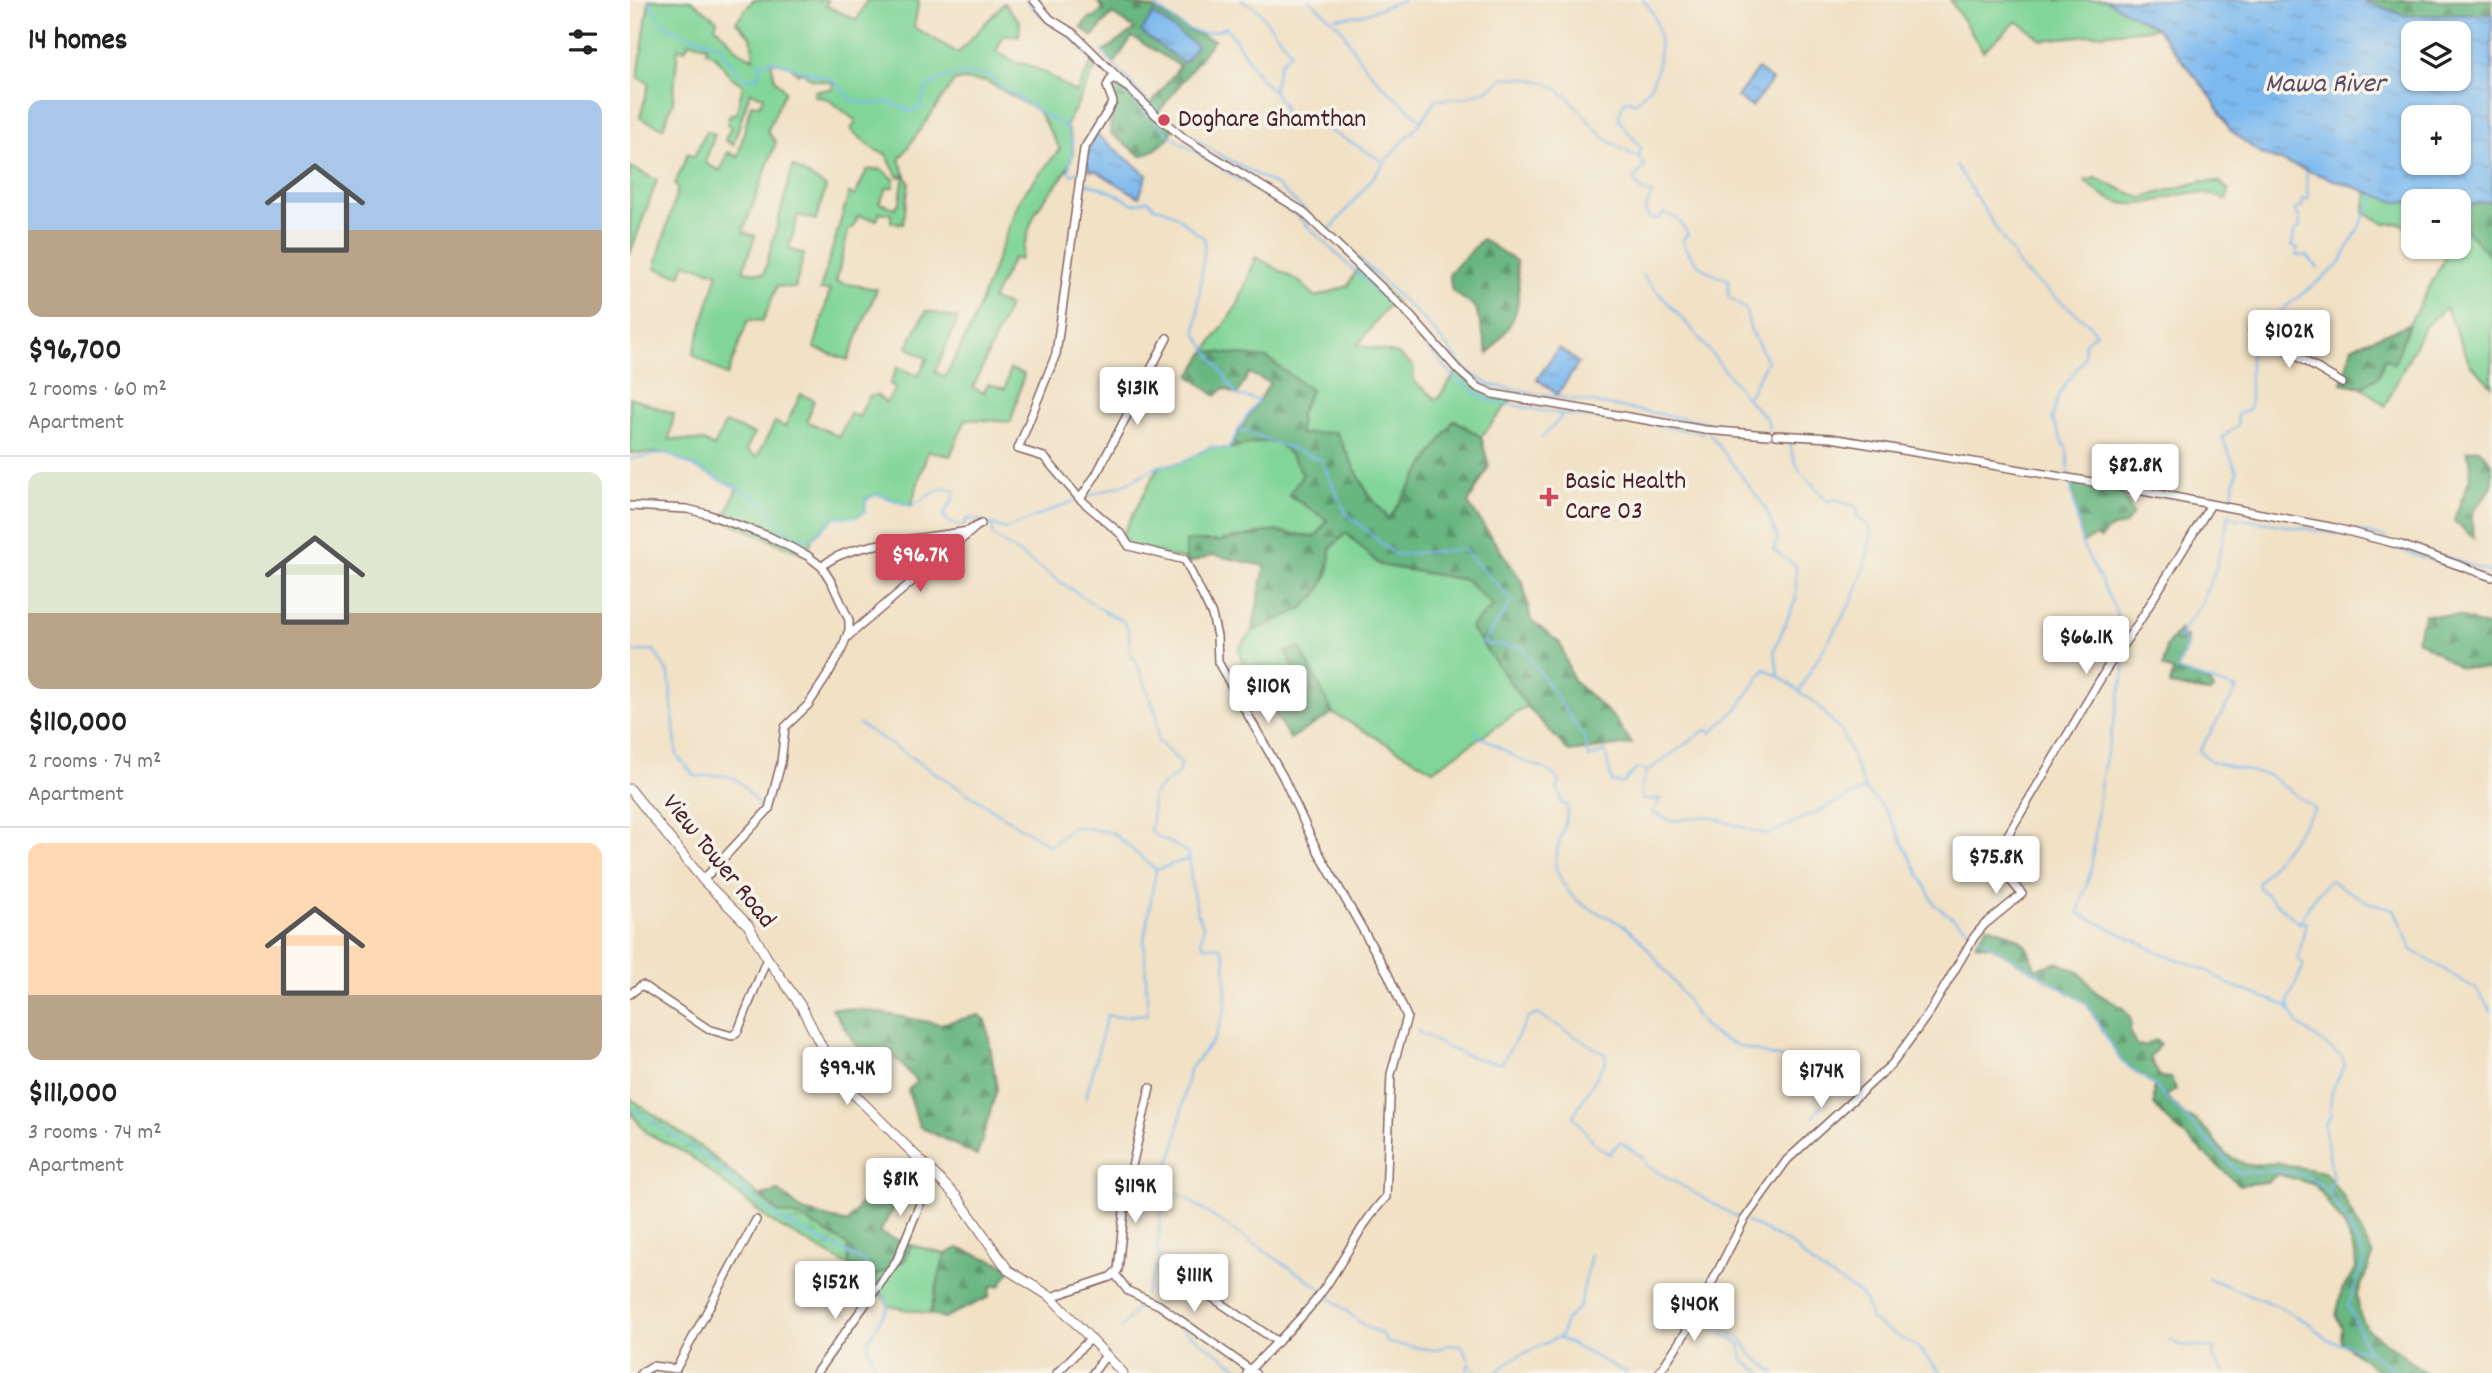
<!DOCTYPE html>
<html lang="en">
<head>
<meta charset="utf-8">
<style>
	:root { --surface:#fff; --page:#f6f6f6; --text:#222; --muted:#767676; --line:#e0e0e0; --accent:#d1495b }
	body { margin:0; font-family:Dekko,sans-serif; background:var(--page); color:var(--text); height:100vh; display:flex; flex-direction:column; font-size:26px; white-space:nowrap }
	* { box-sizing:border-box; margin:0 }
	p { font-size:23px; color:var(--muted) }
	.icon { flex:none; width:38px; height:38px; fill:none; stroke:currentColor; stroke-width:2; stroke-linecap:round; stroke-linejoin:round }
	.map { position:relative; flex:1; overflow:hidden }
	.sheet { display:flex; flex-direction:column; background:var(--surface); width:630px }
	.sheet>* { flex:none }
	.tools { position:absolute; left:1771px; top:21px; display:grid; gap:14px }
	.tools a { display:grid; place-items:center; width:70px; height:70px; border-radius:14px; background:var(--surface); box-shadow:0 2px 5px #0004; font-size:35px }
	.price { position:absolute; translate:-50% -60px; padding:0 16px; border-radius:7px; background:#fff; color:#222; font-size:23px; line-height:46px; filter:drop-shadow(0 2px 4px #0008) }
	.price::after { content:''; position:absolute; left:50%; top:42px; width:21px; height:16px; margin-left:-10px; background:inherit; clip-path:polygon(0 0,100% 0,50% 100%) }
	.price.on { background:var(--accent); color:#fff }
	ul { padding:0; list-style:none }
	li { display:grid; align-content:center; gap:14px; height:371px; padding:0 28px }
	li+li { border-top:2px solid var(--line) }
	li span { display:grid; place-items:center; height:217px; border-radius:14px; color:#555 }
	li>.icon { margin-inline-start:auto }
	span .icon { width:126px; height:126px; fill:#fffc; stroke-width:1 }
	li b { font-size:30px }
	h2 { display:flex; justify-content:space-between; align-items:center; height:84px; padding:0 28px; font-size:30px }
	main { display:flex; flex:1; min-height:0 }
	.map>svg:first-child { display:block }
</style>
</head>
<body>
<main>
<section class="sheet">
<h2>14 homes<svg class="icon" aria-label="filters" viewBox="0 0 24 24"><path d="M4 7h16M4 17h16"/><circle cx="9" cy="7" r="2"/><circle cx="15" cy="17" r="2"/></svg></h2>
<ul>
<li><span style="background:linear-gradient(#a9c7e8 60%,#b9a48a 0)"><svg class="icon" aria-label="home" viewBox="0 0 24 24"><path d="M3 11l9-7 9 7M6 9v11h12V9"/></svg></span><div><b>$96,700</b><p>2 rooms · 60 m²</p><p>Apartment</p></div></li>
<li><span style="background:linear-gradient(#dfe7d0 65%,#b9a48a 0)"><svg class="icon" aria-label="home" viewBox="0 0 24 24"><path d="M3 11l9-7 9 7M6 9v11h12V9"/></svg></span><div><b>$110,000</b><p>2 rooms · 74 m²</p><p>Apartment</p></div></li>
<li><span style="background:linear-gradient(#ffd9b3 70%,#b9a48a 0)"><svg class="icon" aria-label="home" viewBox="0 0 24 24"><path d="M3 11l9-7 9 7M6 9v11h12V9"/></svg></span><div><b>$111,000</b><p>3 rooms · 74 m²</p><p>Apartment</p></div></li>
</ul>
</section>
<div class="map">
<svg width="1862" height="1373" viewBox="0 0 1862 1373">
	<defs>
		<pattern id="forest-firs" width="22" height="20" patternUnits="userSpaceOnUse" patternTransform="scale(1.75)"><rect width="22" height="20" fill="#68b680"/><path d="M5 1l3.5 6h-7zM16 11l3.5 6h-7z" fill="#589369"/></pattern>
		<pattern id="wetland-marsh" width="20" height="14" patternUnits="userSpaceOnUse" patternTransform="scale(1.75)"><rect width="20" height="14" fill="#81d598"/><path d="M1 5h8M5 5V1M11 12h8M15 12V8" fill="none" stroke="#71b683"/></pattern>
		<pattern id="water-ripples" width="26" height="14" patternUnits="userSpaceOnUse" patternTransform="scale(1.75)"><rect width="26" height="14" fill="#7cb9ef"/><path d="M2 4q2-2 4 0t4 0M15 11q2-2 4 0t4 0" fill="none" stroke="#6896c2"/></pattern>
	</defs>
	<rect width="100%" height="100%" fill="#f7f3e8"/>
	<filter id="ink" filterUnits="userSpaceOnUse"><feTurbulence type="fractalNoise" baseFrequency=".0143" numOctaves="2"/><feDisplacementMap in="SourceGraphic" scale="14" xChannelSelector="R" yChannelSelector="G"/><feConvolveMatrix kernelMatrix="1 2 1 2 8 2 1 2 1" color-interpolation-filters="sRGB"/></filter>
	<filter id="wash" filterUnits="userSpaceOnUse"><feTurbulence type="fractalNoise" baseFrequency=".00686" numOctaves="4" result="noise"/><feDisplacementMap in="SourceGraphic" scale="28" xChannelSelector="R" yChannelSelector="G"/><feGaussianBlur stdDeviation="1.57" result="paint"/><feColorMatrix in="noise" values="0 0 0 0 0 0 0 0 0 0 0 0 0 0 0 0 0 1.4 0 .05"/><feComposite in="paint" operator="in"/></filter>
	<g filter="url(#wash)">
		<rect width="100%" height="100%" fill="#f1e1c5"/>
		<g fill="#81d598" stroke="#667a62" stroke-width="2">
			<path d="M19,0h42l26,20 -2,6 25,26 14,7 -3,-22 -15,-15 17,-22h75l-2,6 31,14 10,-20h52l-5,27 44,26 46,-50 16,19 -1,14 -15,-1 -8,16 20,12 11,1 20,10 29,19 17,-33 7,-1 -34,67c21,35 -10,55 -27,81 -10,14 -13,37 -19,53l-7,-2 -21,42 17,6 -36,82 11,5 4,-9 17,5 5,-20 14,5 -13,48 -45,-3 -16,37 -22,-5 -17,55 -34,-12 -11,5 -1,13 -8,5h-22l-23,21 -4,18 -84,-36 13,-32 -71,-35h-36v-56l44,17 -5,25 34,2 11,6 11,-24 29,11 -8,16 11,7 18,-35 10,5 16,-33 13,6 -7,21 32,16 11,-24 9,4 9,-20 9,-2 9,8 10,-15 -6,-4 7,-17 21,9 9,-17 -20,-12 19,-36 32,8 -23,53 10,5 26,-50 49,-129 40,-49 -22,-38 -52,-30 -31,-1 -56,80 10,23 -6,41 -12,-2v-8l-11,-2 -3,8 -19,-4 -5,12h-4l-13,54 41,7 -29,71 -34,-12 16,-58h-10l29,-97 6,3 12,-26 14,-1 13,10v8l-7,1 -8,15 16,5 5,-7 4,-26 -6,2 -12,-23 -11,-4 -24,-20 5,-9 -28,-22 -14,-3 1,-5 16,-2 3,-6 -23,-4 -9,-8 -4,3 -8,-8 -19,-5 4,18 10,12 -18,41 9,10 -33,90 12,4 -12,35 21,3 29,-108 33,21 -10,33 -18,-5 -9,34 15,5 -9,34 -18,-2 -14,35 -15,-1 -21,56 -34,-22 25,-81 -33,-10 -5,13 -25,-8 23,-80 -3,-4 13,-31 6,4 12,-26 9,3 -10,29 15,8 8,-19 10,5 13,-53 9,1 4,-8 -14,-5 -17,53 -8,-5 6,-13 -4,-3 3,-10h6l7,-29 -13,-9 -15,-20 -9,-5 1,-5 -18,-4 -4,8 -7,-2 -5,54 -10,26 -23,-10 9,-35 -11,-5z"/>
			<polygon points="1320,0 1476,0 1526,28 1412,40 1387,21 1353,51"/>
			<polygon points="0,167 27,180 0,254"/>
			<path d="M1465,178l46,20 62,-17 17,1 9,9 -3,9c-58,-27 -82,36 -141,-19z"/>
			<polygon points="1737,192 1783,204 1783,233 1771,223 1756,224 1734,213"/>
			<polygon points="1829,222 1862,259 1862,386 1840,364 1816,308 1794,327 1755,406 1732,387 1748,377 1755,357 1764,363 1779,324 1815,258 1801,247 1829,247"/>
			<polygon points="626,257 670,282 686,297 718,286 729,266 767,303 759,304 728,345 768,354 783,366 784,381 807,400 828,370 847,387 883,397 851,437 825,420 760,520 738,494 706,432 670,434 670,413 681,390 637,359 576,351 608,304"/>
			<polygon points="638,440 656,446 673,474 659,495 697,520 686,537 642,531 590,541 557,541 555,560 499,546 492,535 529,466 551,463 580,447 598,449"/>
			<polygon points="716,533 750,565 836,580 864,606 841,627 897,706 803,770 703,713 670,647 667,672 625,694 608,650 622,631 672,609 688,593 699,572 700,549"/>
			<polygon points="281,1245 315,1254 300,1314 259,1306 246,1288 246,1276 275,1260"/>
		</g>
		<g fill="url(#forest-firs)" stroke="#596a56" stroke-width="2">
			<path d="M466,0h29v3l27,5 38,23 24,9 -56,73 15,16c-5,14 -18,22 -32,27l-31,-23 3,-31 -6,-16 5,-9 36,31 32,-42 -48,-29 -18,27 -11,-12 32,-23 -23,-15 -20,23 -11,-10 9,-10 4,2 9,-11z"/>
			<polygon points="1731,0 1862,0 1862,14 1776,16"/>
			<polygon points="1862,201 1862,259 1829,222 1829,206"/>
			<path d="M852,239l34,22c7,47 1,58 -28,93l-12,-46 -24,-17 -3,-17z"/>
			<polygon points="1779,324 1764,364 1755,358 1748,377 1732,387 1712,383 1722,347"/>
			<path d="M576,351l61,7 44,32 -11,23v21l36,-2 32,62 21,25 65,-99 27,17 8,29 -21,37 55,80 8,37 29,23 13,37 41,38 18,26 -63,8 -42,-46 -57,-79 23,-21 -27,-26 -86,-15 -34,-32 -16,16c-1,56 -34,63 -78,82l13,-65 -52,-11 -27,9v-23h34l52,-10 44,6 11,-17 -38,-25 14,-21c-26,-42 -30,-35 -75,-25l42,-66 -21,-10 -12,22 -13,-7 -8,8 -26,-20z"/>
			<path d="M1849,449l13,14v23c-13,25 -25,16 -18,52l-20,-17c6,-24 26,-49 12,-70z"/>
			<polygon points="1440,479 1493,493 1503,514 1495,525 1477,530 1471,539 1465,536 1452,544"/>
			<polygon points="1795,614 1830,617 1862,628 1862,670 1829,667 1786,639"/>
			<polygon points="1549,630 1552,637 1557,636 1557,645 1547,670 1579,681 1584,689 1579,693 1540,685 1543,671 1533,667 1536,647"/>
			<polygon points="670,647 703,713 660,739 640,706 629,702 625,694 667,672 656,652"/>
			<path d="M1358,926c28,10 40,12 47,43l23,-7 21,10 18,21 26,15 8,12 -1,13 6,12 9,1 10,-6 5,4 -10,14 10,19 11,1 5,11 -10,7 19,20 11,4 11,11 19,24 21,10 29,-2 48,9 18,22 31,62 -16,40 3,19 7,14 59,44h-45l-40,-31 1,-14 -6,-12 6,-26 14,-21 -1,-15 -10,-27 -30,-42 -37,-11 -11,8 -28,3 -76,-69 -9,-11v-20l-33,-24 -35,-58 -95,-57 -16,-2z"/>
			<polygon points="202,1008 235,1010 310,1024 349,1015 356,1020 367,1089 347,1156 289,1126 278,1090 287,1082 266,1058 226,1046"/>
			<polygon points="240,1188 266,1205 249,1233 281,1245 275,1260 246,1276 233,1268 219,1266 217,1245 171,1218 148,1212 131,1195 149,1191 173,1211 218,1223"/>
			<polygon points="328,1248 382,1267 370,1286 361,1286 359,1297 314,1318 300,1314 315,1254"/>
		</g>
		<polygon fill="url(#wetland-marsh)" stroke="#667a62" stroke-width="2" points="0,1098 75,1150 148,1212 171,1218 217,1245 219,1266 143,1223 59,1155 17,1133 0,1112"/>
		<g fill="url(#water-ripples)" stroke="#636c8d" stroke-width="2" fill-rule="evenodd">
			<path d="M1476,0h255l45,16 86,-2v187l-33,5v-5l-63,1 -135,-48 -31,-24 -20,-35 -54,-67zM1829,33v46h-46v-46zM1829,117v46h-46v-46z"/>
			<polygon points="523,14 567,46 554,63 511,32"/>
			<polygon points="1128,69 1142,80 1122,107 1107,97"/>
			<polygon points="465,133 517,175 509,197 466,171 460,171 455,159"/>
			<polygon points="929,348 949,363 927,394 907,379"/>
		</g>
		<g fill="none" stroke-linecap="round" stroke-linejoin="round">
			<g stroke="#7cb9ef" stroke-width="2">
				<path d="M18,0l12,20 11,9 51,17 2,9 21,23h12l3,-5 -1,-10 15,-2 57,18 25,23 22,2 7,-3 25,10 10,-2c4,-6 2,-10 5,-16 8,-20 48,-22 66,-17 5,10 63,45 74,50l8,17 -4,28 3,4 6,-4"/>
				<path d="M396,0c13,17 31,27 48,41 13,12 21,27 36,35"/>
				<path d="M525,0l-1,5c26,19 40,38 72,22 17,20 26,46 46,63"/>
				<polyline points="680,0 710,27 729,59 751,84 792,121 755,161"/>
				<path d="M1013,0c20,19 20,59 9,83 -4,7 -12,15 -18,21l-4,-4 -6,1 -6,18 23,29 -2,10 6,8 -12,14 11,12 8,1 -7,18 5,8h9l4,-6 15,6 10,15 -6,6c12,24 21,32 47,40l-1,16 18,14 4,18 17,33 -20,38 20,20 3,13"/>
				<polyline points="705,18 731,15 774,0"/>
				<polyline points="473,52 526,111"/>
				<polyline points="492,87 540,136 667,216 759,304 824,377 844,392 861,401 930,414"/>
				<path d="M533,116l55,38 58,31 53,46 51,-62 5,-7c-24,-13 -62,-40 -89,-41l-4,-5 -6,5 -3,-16 -10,-15 7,-27 11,-11 -34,-43 -16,-9"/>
				<path d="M792,121l14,-22c22,1 53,-4 67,-21 59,-3 63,20 98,56 9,10 25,17 37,23"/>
				<polyline points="1326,165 1393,271 1459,324 1466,333 1455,342 1454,358 1429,394 1422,419 1437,450 1439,474"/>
				<polyline points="1676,172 1678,200 1672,199 1672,207 1664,210 1669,216 1670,227 1664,232 1662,246 1668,248 1666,255 1677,256 1688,268"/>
				<path d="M456,183l24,8 24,13 14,-4 6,7c21,2 33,20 51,32l-9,94 41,62 21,5 -19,28"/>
				<polyline points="704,235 798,324 837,370 860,385 1077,422 1076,427"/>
				<polyline points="1012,275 1061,328 1116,397"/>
				<polyline points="1629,328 1709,265 1746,195"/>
				<polyline points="1024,425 1073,433"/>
				<polyline points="1079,433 1135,507 1148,539 1143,550 1166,566 1166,599 1144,650 1149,676 1187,705 1212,732 1235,789"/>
				<path d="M1141,437v3l19,3c5,32 20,35 38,59l7,-3 24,9 -2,9 12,8 2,8c-10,75 -40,95 -71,157"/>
				<polyline points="911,438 931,418 930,414 1018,424"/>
				<polyline points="0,459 36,453 127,498 161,536 182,539 205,517 227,517 235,512 236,500 247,494 281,506 312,488 325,491 323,500 313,515 320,523 334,526 337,519 345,519 376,529 446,500"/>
				<polyline points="1440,480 1452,544 1486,611 1494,639"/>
				<polyline points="454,497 495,484 529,466 551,463 580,447 598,449 609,429 691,460 716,513 765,555 833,549 882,601 853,643 893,648 954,737 959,758 975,751 982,782 993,783 1007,768 1017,771 1010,790 1013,800 1030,799 1022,813 1042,821 1078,816 1137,835 1235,789 1257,812 1305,905 1343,933"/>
				<polyline points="1600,504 1607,471 1592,437 1608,426 1607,415 1620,409 1620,362 1623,340"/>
				<polyline points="1629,510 1668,517"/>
				<polyline points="1600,512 1585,571 1571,604 1547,638 1552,637 1557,644 1547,670 1607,689 1569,751 1582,762 1640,776 1685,809 1628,884 1629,888 1669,923 1676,922 1668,960 1673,963 1673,967 1658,1001 1661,1010"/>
				<polyline points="1599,517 1728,537"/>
				<path d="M362,525l1,11 112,76 17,8 7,10 1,23 7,10 20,53 1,25 23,22 -3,11c-40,28 -19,19 -28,57 12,11 29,12 39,25 1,18 5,57 15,71l-3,13 3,6 17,1 4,11 1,48 -11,32 -26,32 -14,77 -9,23 1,29 -5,5 -5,47 4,5 -16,39"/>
				<polyline points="1725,530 1757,538"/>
				<polyline points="1750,543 1854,578"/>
				<polyline points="1807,554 1862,573"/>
				<path d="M1494,648v26l-23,106 -10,90 -13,43 83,40 47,18 20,13 59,22 13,20 42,31 3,9c-10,18 -17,27 -14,49l-7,10 9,54 -4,11"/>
				<path d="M0,652l24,-2 15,25 8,81 19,21c42,-6 40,0 65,31"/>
				<polyline points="229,724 420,846 444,826 483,833 526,870"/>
				<path d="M844,732c15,10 29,17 43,26 14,9 34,7 43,25l-3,7 5,7 -1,6 7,3c0,19 -16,48 -12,62 17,49 52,40 79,67 16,15 36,44 50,62 6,8 10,20 17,27 18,21 56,27 82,35l4,22 19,-19 11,6 10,29 -15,20"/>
				<polyline points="1019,770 1077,729 1081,733 1107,709 1135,669 1148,676"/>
				<polyline points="1669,923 1684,897 1700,880 1737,902 1764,909 1782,950 1846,989 1862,1012"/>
				<path d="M1348,937l108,66 35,58 33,24 85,88c88,-10 89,15 126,85l-17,48 20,45 30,22"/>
				<path d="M786,1030c24,16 57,31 86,33l26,-45 10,-4 67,40 1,7 -33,55 23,29 13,9 11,-12 22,15 5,9 95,54"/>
				<polyline points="456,1098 477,1015 486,1017 518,1014 514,940 526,870 558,859"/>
				<polyline points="0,1107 73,1155 147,1218 233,1261 247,1285"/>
				<polyline points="536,1185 690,1288"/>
				<polyline points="1117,1221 1162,1245 1183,1265 1230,1294 1236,1302 1241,1320 1288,1348 1311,1373"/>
				<polyline points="1578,1278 1645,1305 1679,1323 1696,1339 1737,1351"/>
				<polyline points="693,1292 736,1327 751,1333 758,1343 804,1350 818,1345 832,1346 840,1361 836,1373"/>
				<polyline points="512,1302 614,1371"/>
				<polyline points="1070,1315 1113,1340 1121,1354 1145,1373"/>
				<polyline points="1067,1319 1110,1344 1113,1361 1132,1373"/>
				<polyline points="491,1329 512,1300"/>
				<polyline points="929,1338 997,1373"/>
				<polyline points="1539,1339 1551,1345 1584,1348 1583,1358 1595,1373"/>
				<polyline points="840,1364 847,1373"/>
				<polyline points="246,1373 237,1342 259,1306 249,1289"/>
				<polyline points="866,1373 884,1358 931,1336 936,1320 950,1306 961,1254"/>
			</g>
		</g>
	</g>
	<g filter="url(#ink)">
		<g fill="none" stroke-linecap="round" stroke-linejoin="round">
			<g stroke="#846361" stroke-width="10">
				<g id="minor">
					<polyline points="404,0 420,19 443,33 525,114 555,139 672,211 777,312 828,370 847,387 863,394 1075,430 1138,435"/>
					<path d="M497,87l-15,-10 -5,9 6,16 -29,47 -28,205 -38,95 26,8 36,42 42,36 7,11 56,14 27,55 5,21 1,26 65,115 32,69 73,128 19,43 -16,57 -5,123c-28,30 -43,67 -68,100 -21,28 -47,50 -71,76"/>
					<polyline points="1622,330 1712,383"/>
					<polyline points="1146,435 1201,438 1492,487 1705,528 1771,545 1862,577"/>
					<polyline points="450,499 466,475 537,338"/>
					<polyline points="0,506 57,509 77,514 138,536 178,556 192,567 202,583 219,620 219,630 212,649 197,676 178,705 155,727 151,763 139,809 73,880"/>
					<path d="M192,567c22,-25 110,-29 146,-36l13,-7"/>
					<polyline points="216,638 346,527"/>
					<polyline points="0,994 12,985 78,1029 102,1036 108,1031 137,958"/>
					<polyline points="536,1266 648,1342"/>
					<polyline points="485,1274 498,1291 529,1305 625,1373"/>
					<polyline points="421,1297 480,1277 488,1270 496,1192 520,1088"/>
					<polyline points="11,1373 22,1366 46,1369 126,1220"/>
					<polyline points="186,1373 267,1260 298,1184 304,1177"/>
					<polyline points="427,1373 461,1338"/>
					<polyline points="463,1373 476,1355"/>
					<polyline points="1029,1373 1058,1329 1114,1220 1157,1160 1262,1064 1301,1010 1344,937 1354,925 1392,894 1363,860 1477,668 1509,622 1580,506"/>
				</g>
			</g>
			<g stroke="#846361" stroke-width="11">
				<polyline id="tertiary" points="0,789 73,880 118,925 137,958 171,1006 207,1077 327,1197 378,1270 421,1297 493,1373"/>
			</g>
			<use href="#minor" stroke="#fff" stroke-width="7"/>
			<use href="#tertiary" stroke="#fff" stroke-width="9"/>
		</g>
	</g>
	<g fill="#d1495b" stroke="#f7f3e8" stroke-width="2.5">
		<circle cx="534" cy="120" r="7"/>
		<path d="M915.5 486.5h7v7h7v7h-7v7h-7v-7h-7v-7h7z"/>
	</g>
	<g text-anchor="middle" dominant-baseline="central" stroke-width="7" stroke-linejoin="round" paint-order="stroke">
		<g font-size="26" fill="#4a1f2b" stroke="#f7f3e8" text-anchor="start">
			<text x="548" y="120">Doghare Ghamthan</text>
			<text x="935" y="482">Basic Health<tspan x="935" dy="30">Care 03</tspan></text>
		</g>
		<g font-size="26" fill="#4a1f2b" stroke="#f7f3e8">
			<text transform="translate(88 862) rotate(51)">View Tower Road</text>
		</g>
		<g font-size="28" font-style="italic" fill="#594d66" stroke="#f7f3e8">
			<text x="1695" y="86">Mawa River</text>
		</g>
	</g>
</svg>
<div class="tools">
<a><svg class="icon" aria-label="layers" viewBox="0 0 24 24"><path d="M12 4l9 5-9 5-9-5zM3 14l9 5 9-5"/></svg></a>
<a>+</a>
<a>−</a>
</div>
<b class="price" style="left:1659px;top:370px">$102K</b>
<b class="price" style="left:507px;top:427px">$131K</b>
<b class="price" style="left:1505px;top:504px">$82.8K</b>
<b class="price on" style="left:290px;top:594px">$96.7K</b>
<b class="price" style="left:1456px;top:676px">$66.1K</b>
<b class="price" style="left:638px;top:725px">$110K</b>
<b class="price" style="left:1366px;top:896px">$75.8K</b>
<b class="price" style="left:217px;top:1107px">$99.4K</b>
<b class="price" style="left:1191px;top:1110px">$174K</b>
<b class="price" style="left:270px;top:1218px">$81K</b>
<b class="price" style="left:505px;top:1225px">$119K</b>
<b class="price" style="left:564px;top:1314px">$111K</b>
<b class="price" style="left:205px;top:1321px">$152K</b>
<b class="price" style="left:1064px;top:1343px">$140K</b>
</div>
</main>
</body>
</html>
